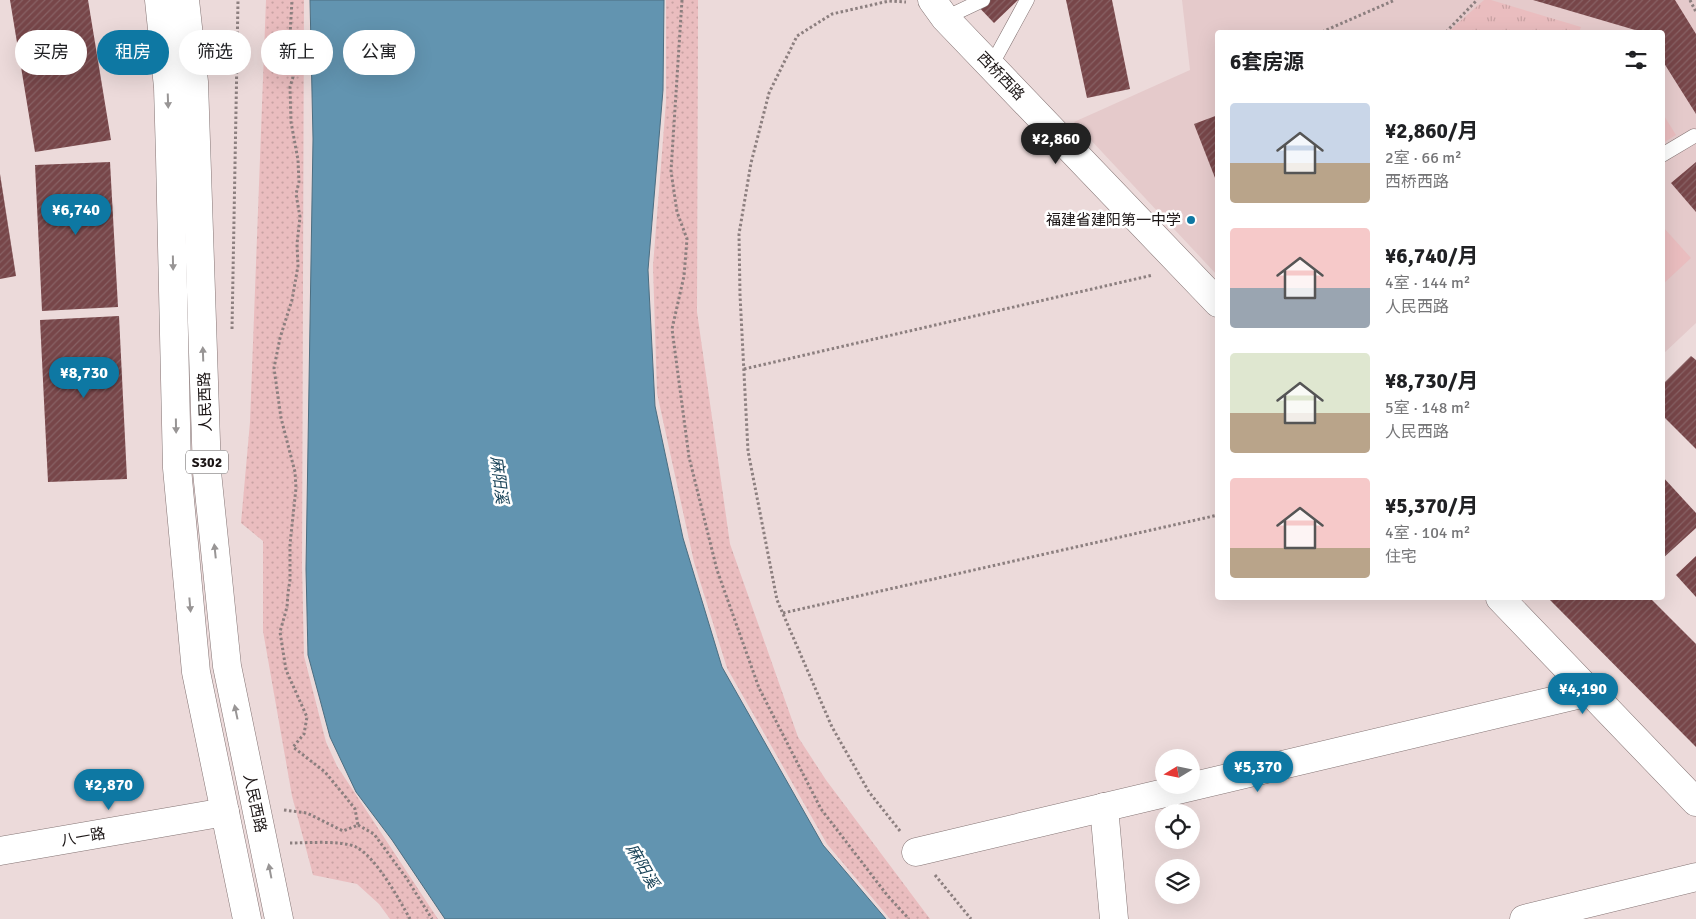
<!DOCTYPE html>
<html lang="zh">
<head>
<meta charset="utf-8">
<style>
	:root { --surface:#fff; --page:#f6f6f6; --text:#202124; --muted:#757577; --accent:#0e78a3 }
	body { margin:0; font-family:Signika,"Noto Sans SC",sans-serif; background:var(--page); color:var(--text); height:100vh; display:flex; flex-direction:column; font-size:19px; white-space:nowrap }
	* { box-sizing:border-box; margin:0 }
	p { font-size:16px; color:var(--muted) }
	.icon { flex:none; width:28px; height:28px; fill:none; stroke:currentColor; stroke-width:2; stroke-linecap:round; stroke-linejoin:round }
	.map { position:relative; flex:1; overflow:hidden }
	.details { position:absolute; left:1215px; top:30px; width:450px; height:570px; display:flex; flex-direction:column; background:var(--surface); border-radius:5px; box-shadow:0 5px 20px #0002 }
	.details>* { flex:none }
	.guide { position:absolute; left:15px; top:30px; width:475px; height:45px; display:flex; gap:10px }
	.needle { width:32px; rotate:260deg }
	.buttons { position:absolute; left:1155px; top:749px; display:grid; gap:10px }
	.buttons a { display:grid; place-items:center; width:45px; height:45px; border-radius:50%; background:var(--surface); box-shadow:0 5px 20px #0002; font-size:25px }
	.price { position:absolute; translate:-50% -42px; padding:0 11px; border-radius:18px; background:var(--accent); color:#fff; font-size:16px; line-height:32px; filter:drop-shadow(0 1px 2px #0008) }
	.price::after { content:''; position:absolute; left:50%; top:30px; width:15px; height:11px; margin-left:-8px; background:inherit; clip-path:polygon(0 0,100% 0,50% 100%) }
	.price.current { background:#222; color:#fff }
	ul { padding:0; list-style:none }
	li { display:flex; align-items:center; gap:15px; height:125px; padding:0 15px }
	li span { display:grid; place-items:center; flex:none; width:140px; height:100px; border-radius:5px; color:#555 }
	li>.icon { margin-inline-start:auto }
	span .icon { width:60px; height:60px; fill:#fffc; stroke-width:1 }
	li b { font-size:21px }
	h2 { display:flex; justify-content:space-between; align-items:center; height:60px; padding:0 15px; font-size:21px }
	.tag { padding:0 18px; border-radius:22px; background:var(--surface); box-shadow:0 5px 20px #0002; font-size:18px; line-height:45px }
	.tag.current { background:var(--accent); color:#fff }
	.map>svg:first-child { display:block }
</style>
</head>
<body>
<div class="map">
<svg width="1696" height="919" viewBox="0 0 1696 919">
	<defs>
		<pattern id="grass-tufts" width="24" height="20" patternUnits="userSpaceOnUse" patternTransform="scale(1.25)"><rect width="24" height="20" fill="#eabdbf"/><path d="M3 7l-1-3M5 7V3M7 7l1-3M15 17l-1-3M17 17v-4M19 17l1-3" fill="none" stroke="#c8a2a3"/></pattern>
		<pattern id="park-dots" width="8" height="8" patternUnits="userSpaceOnUse" patternTransform="scale(1.25)"><rect width="8" height="8" fill="#eabdbf"/><path d="M2 2h.1M6 6h.1" fill="none" stroke="#c8a2a3" stroke-width="1.8" stroke-linecap="round"/></pattern>
		<pattern id="building-hatch" width="6" height="6" patternUnits="userSpaceOnUse" patternTransform="scale(1.25)"><rect width="6" height="6" fill="#774649"/><path d="M-1 1l2-2M0 6l6-6M5 7l2-2" fill="none" stroke="#886265"/></pattern>
	</defs>
	<rect width="100%" height="100%" fill="#ecdada"/>
	<polygon fill="#e5cacb" points="1182,0 1696,0 1696,323 1663,354 1662,32 1218,32 1217,275 1074,122 1190,70"/>
	<g fill="url(#grass-tufts)">
		<polygon points="1484,0 1491,0 1581,27 1579,32 1448,32"/>
		<polygon points="1663,114 1676,135 1663,143 1662,143"/>
	</g>
	<g fill="url(#park-dots)">
		<polygon points="266,0 304,0 302,566 304,656 326,742 337,766 438,919 390,919 379,904 357,884 313,875 292,796 263,631 263,541 241,523 250,422"/>
		<polygon points="666,0 698,0 697,312 730,544 798,737 826,780 930,919 890,919 827,844 727,668 694,562 657,393 653,266 666,102"/>
	</g>
	<polygon fill="#eabdbf" points="1663,227 1691,258 1663,284"/>
	<polygon fill="#6294b0" stroke="#4c6e81" points="310,0 664,0 663,90 648,270 655,406 683,538 722,667 823,845 886,919 445,919 392,840 356,792 330,737 308,655 306,569 313,139"/>
	<g fill="url(#building-hatch)">
		<polygon points="10,0 88,0 111,140 35,152"/>
		<polygon points="972,0 1018,0 994,23"/>
		<polygon points="1066,0 1112,0 1130,89 1087,98"/>
		<polygon points="1533,0 1675,0 1696,34 1696,114 1662,60 1662,32 1642,32"/>
		<polygon points="1218,115 1218,183 1217,183 1194,124"/>
		<polygon points="110,162 118,307 42,311 35,165"/>
		<polygon points="1696,162 1696,212 1671,183"/>
		<polygon points="0,174 16,276 0,279"/>
		<polygon points="119,316 127,479 48,482 40,320"/>
		<polygon points="1691,356 1696,360 1696,449 1662,415 1662,385"/>
		<polygon points="1662,476 1696,513 1696,528 1662,559"/>
		<polygon points="1696,556 1696,597 1676,575"/>
		<polygon points="1548,598 1650,598 1696,644 1696,747"/>
	</g>
	<g fill="none" stroke-linecap="round" stroke-linejoin="round">
		<g stroke="#847474" stroke-width="15">
			<g id="lane">
				<polyline points="945,18 983,0"/>
				<polyline points="991,66 1027,0"/>
				<polyline points="1662,155 1694,136"/>
			</g>
		</g>
		<g stroke="#847474" stroke-width="29">
			<g id="street">
				<polyline points="1104,807 1114,919"/>
				<polyline points="916,852 1590,692"/>
				<polyline points="1524,919 1696,877"/>
			</g>
		</g>
		<g stroke="#847474" stroke-width="29">
			<g id="secondary">
				<polyline points="932,0 945,18 1218,303"/>
				<polyline points="1500,598 1696,802"/>
				<polyline points="0,851 225,812"/>
			</g>
		</g>
		<g stroke="#847474" stroke-width="29">
			<g id="highway">
				<polyline points="159,0 168,87 170,156 177,468 196,672 247,919"/>
				<polyline points="185,0 194,82 207,472 227,666 279,919"/>
			</g>
		</g>
		<g stroke="#8c7f7f" stroke-width="3" stroke-dasharray="2.5 2.5" stroke-linecap="butt">
			<polyline points="682,0 671,171 677,212 687,239 684,276 672,329 689,457 717,570 759,688 821,809 887,895 909,919"/>
			<polyline points="1690,0 1696,12"/>
			<polyline points="1322,32 1395,0"/>
			<polyline points="1446,32 1477,0"/>
			<polyline points="232,329 238,0"/>
			<polyline points="744,369 1153,275"/>
			<polyline points="783,613 1218,515"/>
			<polyline points="284,810 307,813 343,831 358,825 355,809 344,795 325,772 293,747 304,734 307,717 286,670 280,632 287,607 288,593 290,580 290,544 296,488 295,472 281,418 274,368 280,338 292,300 298,266 297,244 300,217 296,194 299,182 298,160 291,122 290,87 293,77 289,53 292,0"/>
			<polyline points="358,825 374,834 407,879 432,919"/>
			<polyline points="900,831 869,792 832,727 777,600 748,451 740,295 739,234 751,163 769,93 797,36 832,14 889,1 906,2"/>
			<path d="M290,843c17,0 51,-3 66,4 20,10 43,52 54,72"/>
			<polyline points="935,875 971,919"/>
		</g>
		<use href="#lane" stroke="#fff" stroke-width="14"/>
		<use href="#street" stroke="#fff" stroke-width="28"/>
		<use href="#secondary" stroke="#fff" stroke-width="28"/>
		<use href="#highway" stroke="#fff" stroke-width="28"/>
	</g>
	<defs><path id="oneway-solid" d="M-6-.8H1V-3.2L6.5 0L1 3.2V.8H-6Z" transform="scale(1.25)"/></defs>
	<g fill="#989595">
		<use href="#oneway-solid" transform="translate(168 101) rotate(88)"/>
		<use href="#oneway-solid" transform="translate(173 263) rotate(89)"/>
		<use href="#oneway-solid" transform="translate(203 354) rotate(-92)"/>
		<use href="#oneway-solid" transform="translate(176 426) rotate(89)"/>
		<use href="#oneway-solid" transform="translate(215 551) rotate(-96)"/>
		<use href="#oneway-solid" transform="translate(190 605) rotate(85)"/>
		<use href="#oneway-solid" transform="translate(236 712) rotate(-102)"/>
		<use href="#oneway-solid" transform="translate(270 871) rotate(-101)"/>
	</g>
	<circle fill="#0e78a3" stroke="#fff" stroke-width="2" cx="1191" cy="220" r="5"/>
	<g text-anchor="middle" dominant-baseline="central" stroke-width="5" stroke-linejoin="round" paint-order="stroke">
		<rect fill="#fff" stroke="#5f5a5a" stroke-width="1" x="186" y="450.5" width="42" height="23" rx="4"/>
		<g font-size="14" font-weight="bold" fill="#1a1414">
			<text x="207" y="462">S302</text>
		</g>
		<g font-size="15" fill="#1a1414" stroke="#fff">
			<text transform="translate(1001 76) rotate(46)">西桥西路</text>
			<text transform="translate(205 402) rotate(-92)">人民西路</text>
			<text transform="translate(255 803) rotate(78)">人民西路</text>
			<text transform="translate(83 837) rotate(-10)">八一路</text>
		</g>
		<g font-size="15" fill="#1a1414" stroke="#fff" text-anchor="end">
			<text x="1181" y="220">福建省建阳第一中学</text>
		</g>
		<g font-size="16" font-style="italic" fill="#1a4459" stroke="#fff">
			<text transform="translate(499 480) rotate(83)">麻阳溪</text>
			<text transform="translate(642 866) rotate(60)">麻阳溪</text>
		</g>
	</g>
</svg>
<div class="buttons">
<a><svg class="needle" viewBox="-14 -14 28 28"><path d="M0-13l5 13h-10z" fill="#e53935"/><path d="M0 13l5-13h-10z" fill="#757577"/></svg></a>
<a><svg class="icon" aria-label="locate" viewBox="0 0 24 24"><circle cx="12" cy="12" r="6"/><path d="M12 2v4M12 18v4M2 12h4M18 12h4"/></svg></a>
<a><svg class="icon" aria-label="layers" viewBox="0 0 24 24"><path d="M12 4l9 5-9 5-9-5zM3 14l9 5 9-5"/></svg></a>
</div>
<b class="price current" style="left:1056px;top:165px">¥2,860</b>
<b class="price" style="left:76px;top:236px">¥6,740</b>
<b class="price" style="left:84px;top:399px">¥8,730</b>
<b class="price" style="left:1583px;top:715px">¥4,190</b>
<b class="price" style="left:1258px;top:793px">¥5,370</b>
<b class="price" style="left:109px;top:811px">¥2,870</b>
<div class="guide">
<a class="tag">买房</a>
<a class="tag current">租房</a>
<a class="tag">筛选</a>
<a class="tag">新上</a>
<a class="tag">公寓</a>
</div>
<section class="details">
<h2>6套房源<svg class="icon" aria-label="filters" viewBox="0 0 24 24"><path d="M4 7h16M4 17h16"/><circle cx="9" cy="7" r="2"/><circle cx="15" cy="17" r="2"/></svg></h2>
<ul>
<li><span style="background:linear-gradient(#c9d6e8 60%,#b9a48a 0)"><svg class="icon" aria-label="home" viewBox="0 0 24 24"><path d="M3 11l9-7 9 7M6 9v11h12V9"/></svg></span><div><b>¥2,860/月</b><p>2室 · 66 m²</p><p>西桥西路</p></div></li>
<li><span style="background:linear-gradient(#f6c9c9 60%,#9aa5b1 0)"><svg class="icon" aria-label="home" viewBox="0 0 24 24"><path d="M3 11l9-7 9 7M6 9v11h12V9"/></svg></span><div><b>¥6,740/月</b><p>4室 · 144 m²</p><p>人民西路</p></div></li>
<li><span style="background:linear-gradient(#dfe7d0 60%,#b9a48a 0)"><svg class="icon" aria-label="home" viewBox="0 0 24 24"><path d="M3 11l9-7 9 7M6 9v11h12V9"/></svg></span><div><b>¥8,730/月</b><p>5室 · 148 m²</p><p>人民西路</p></div></li>
<li><span style="background:linear-gradient(#f6c9c9 70%,#b9a48a 0)"><svg class="icon" aria-label="home" viewBox="0 0 24 24"><path d="M3 11l9-7 9 7M6 9v11h12V9"/></svg></span><div><b>¥5,370/月</b><p>4室 · 104 m²</p><p>住宅</p></div></li>
</ul>
</section>
</div>
</body>
</html>
